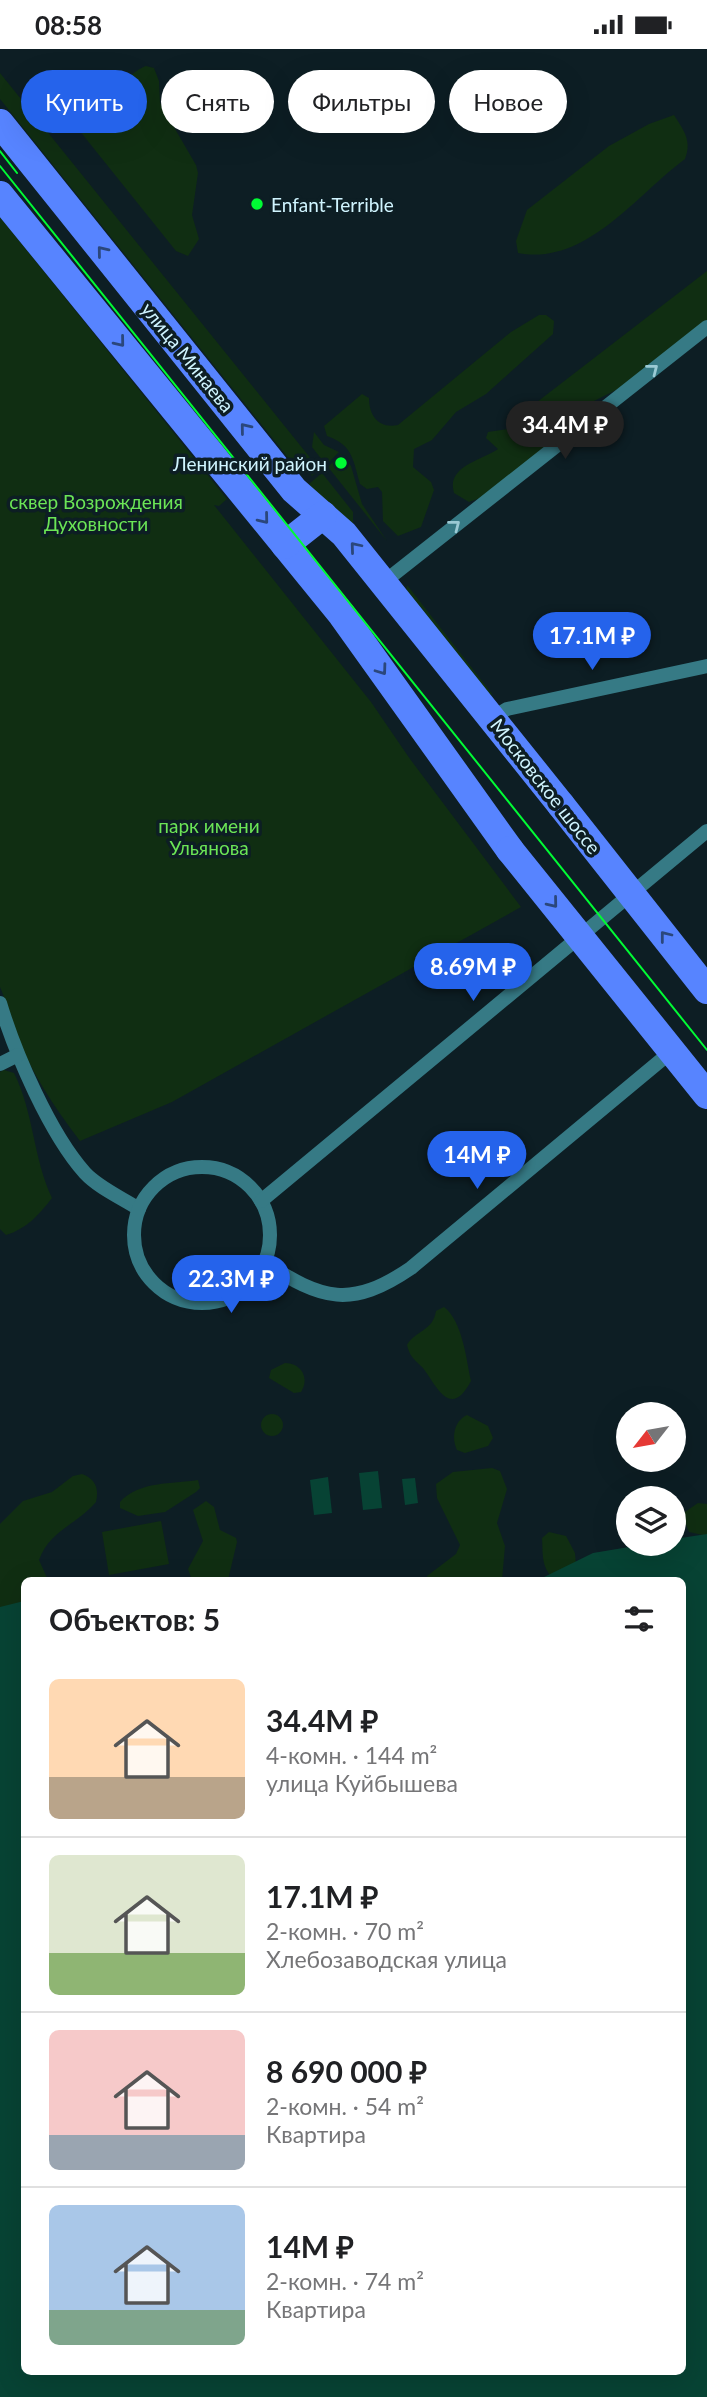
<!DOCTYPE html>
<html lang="ru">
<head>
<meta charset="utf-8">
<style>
	:root { --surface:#fff; --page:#f6f6f6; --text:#202124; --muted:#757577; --line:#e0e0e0; --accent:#2563eb }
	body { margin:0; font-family:Lato,sans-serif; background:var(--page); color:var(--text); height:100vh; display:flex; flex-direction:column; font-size:26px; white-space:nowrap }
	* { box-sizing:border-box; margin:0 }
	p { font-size:23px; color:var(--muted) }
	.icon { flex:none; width:38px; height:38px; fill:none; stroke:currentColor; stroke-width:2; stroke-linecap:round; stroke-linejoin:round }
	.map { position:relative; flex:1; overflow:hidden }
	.panel { position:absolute; left:21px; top:1528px; width:665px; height:798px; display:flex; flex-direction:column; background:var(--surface); border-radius:10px; box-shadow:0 7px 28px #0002 }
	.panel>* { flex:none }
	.guide { position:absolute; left:21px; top:21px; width:665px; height:63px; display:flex; gap:14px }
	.needle { width:46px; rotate:239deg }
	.fabs { position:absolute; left:616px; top:1353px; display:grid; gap:14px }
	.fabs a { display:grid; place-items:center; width:70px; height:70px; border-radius:50%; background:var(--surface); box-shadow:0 7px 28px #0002; font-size:35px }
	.price { position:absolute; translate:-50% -60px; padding:0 16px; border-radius:24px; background:var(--accent); color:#fff; font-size:23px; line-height:46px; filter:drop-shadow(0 2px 4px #0008) }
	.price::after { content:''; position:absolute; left:50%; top:42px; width:21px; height:16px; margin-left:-10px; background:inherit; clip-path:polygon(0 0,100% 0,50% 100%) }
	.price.current { background:#222; color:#fff }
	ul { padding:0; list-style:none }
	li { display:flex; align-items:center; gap:21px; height:175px; padding:0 28px }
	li+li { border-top:2px solid var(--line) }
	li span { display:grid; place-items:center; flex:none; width:196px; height:140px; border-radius:10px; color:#555 }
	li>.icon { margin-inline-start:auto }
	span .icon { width:84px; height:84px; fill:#fffc; stroke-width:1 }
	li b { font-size:30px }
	h2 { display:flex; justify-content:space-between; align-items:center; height:84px; padding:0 28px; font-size:30px }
	.tag { padding:0 24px; border-radius:32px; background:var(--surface); box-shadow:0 7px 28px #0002; font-size:24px; line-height:63px }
	.tag.current { background:var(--accent); color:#fff }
	.status { display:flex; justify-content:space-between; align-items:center; height:49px; padding:0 35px; background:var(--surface); direction:ltr }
	.status svg { height:19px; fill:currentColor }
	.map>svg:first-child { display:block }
</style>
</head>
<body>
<div class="status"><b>08:58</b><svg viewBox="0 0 49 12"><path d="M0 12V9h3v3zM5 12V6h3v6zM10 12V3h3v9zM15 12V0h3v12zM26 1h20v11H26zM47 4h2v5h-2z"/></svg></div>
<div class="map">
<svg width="707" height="2348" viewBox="0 0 707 2348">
	<rect width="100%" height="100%" fill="#0d1e24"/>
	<g fill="#102e12">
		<path d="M146,17l8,2 5,13 1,22 36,62 2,8 -6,42 7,24 -11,17 -12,-5 -97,-121c3,-14 53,-60 67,-64z"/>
		<polygon points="0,24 320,421 312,427 304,417 298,421 0,50"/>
		<path d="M674,66c10,16 18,25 11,44 -50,37 -99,107 -167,94l-2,-12 11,-31 82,-64 40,-22z"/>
		<path d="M0,168l227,282 -8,7 -5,-1 157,197 39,57 111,148 -349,195 -92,39c-26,-34 -51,-72 -66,-112 -5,-14 -8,-29 -14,-42z"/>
		<path d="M707,222v49l-85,67 -28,14 -21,25 -90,71 -14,5 -15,-9c-8,-27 27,-32 44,-44l-12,-11 2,-6 20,-3 7,-10z"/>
		<path d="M539,266h7l8,6 -1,13 -67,60 -30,18 -24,28 -18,9 -1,18 18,15 3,8 -13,37 -23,9 -15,-15 -1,-29 -4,-5 -11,2 -7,-5c-7,-24 -7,-39 -33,-48l-3,-10 38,-32 7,4c0,18 10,31 29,27l113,-93z"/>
		<polygon points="314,383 324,396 339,403 326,416 312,398"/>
		<polygon points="341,405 351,417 362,455 387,492 328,418"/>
		<polygon points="322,424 353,463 353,476 342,476 309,435"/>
		<polygon points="407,536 493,646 487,644 406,547"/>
		<path d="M4,1021l10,3c20,40 19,85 38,125 -13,17 -26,31 -46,37l-6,-6v-157z"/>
		<path d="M444,1258c19,15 22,52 27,74 -22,42 -37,-1 -49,-14 -8,-8 -12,-10 -15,-22 9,-15 26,-14 29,-34z"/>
		<path d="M285,1314c16,0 25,15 16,29l-7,1 -25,-15 2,-8z"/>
		<circle cx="272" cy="1376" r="11"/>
		<path d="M467,1366l21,11 5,12 -5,8 -23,7 -8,-3c-6,-12 -3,-29 10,-35z"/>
		<polygon points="492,1419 500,1422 507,1440 497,1474 505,1497 502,1531 428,1531 427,1527 456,1505 460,1496 437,1449 436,1435 453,1423"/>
		<path d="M82,1425c14,5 17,15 14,28 -21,24 -46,28 -57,58l9,20h-24v34l-24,9v-99l23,-23 29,-9 21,-16z"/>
		<path d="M198,1431l2,8 -4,4 -31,20 -27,4 -18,-8v-6c19,-21 52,-18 78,-22z"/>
		<polygon points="206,1452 214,1458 220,1481 236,1489 237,1493 228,1531 192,1531 188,1520 203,1492 193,1461"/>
		<polygon points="698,1454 707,1455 707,1487 689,1483 682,1465"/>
		<polygon points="161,1472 169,1515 109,1526 102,1483"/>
		<path d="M549,1483l17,4 9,17 1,12 -23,13c-12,-11 -10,-25 -11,-40z"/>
	</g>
	<g fill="#074334">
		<polygon points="378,1422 382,1459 363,1461 359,1424"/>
		<polygon points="328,1428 332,1464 314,1466 310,1431"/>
		<polygon points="415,1429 418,1454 405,1456 402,1430"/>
		<polygon points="707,1485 707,2348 0,2348 0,1558 24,1552 24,2322 682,2322 682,1531 538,1531 593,1504 647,1495 674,1494 674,1490"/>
	</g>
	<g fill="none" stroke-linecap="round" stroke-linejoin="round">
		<g stroke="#367a85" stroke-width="14">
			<polyline points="384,533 707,278"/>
			<path d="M0,954c15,50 50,131 85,170 14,15 37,25 54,36"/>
			<polyline points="0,1015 18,1006"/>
		</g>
		<g stroke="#367a85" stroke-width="14">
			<polyline points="492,669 507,660 707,617"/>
			<circle cx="202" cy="1186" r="68"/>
			<polyline points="261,1152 707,782"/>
			<path d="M264,1213c58,38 87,47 147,6l261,-217"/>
		</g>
		<g stroke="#5784ff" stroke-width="28">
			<polyline points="0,74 294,441 344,485 561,756"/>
			<polyline points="0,146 342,566 510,801"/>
			<polyline points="285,496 323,466"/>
		</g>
		<g stroke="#00fb34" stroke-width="2">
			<polyline points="0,102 17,124"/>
			<polyline points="0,117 707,1001"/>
		</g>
		<g stroke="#5784ff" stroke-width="28">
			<polyline points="561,756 707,941"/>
			<polyline points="510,801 707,1046"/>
		</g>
	</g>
	<defs><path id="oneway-chevron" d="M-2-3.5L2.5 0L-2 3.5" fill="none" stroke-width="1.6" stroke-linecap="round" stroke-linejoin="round" transform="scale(1.75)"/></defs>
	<g stroke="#2b477c">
		<use href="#oneway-chevron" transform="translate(102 202) rotate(-129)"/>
		<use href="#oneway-chevron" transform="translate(120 293) rotate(51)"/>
		<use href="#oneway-chevron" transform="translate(245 379) rotate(-129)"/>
		<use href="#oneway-chevron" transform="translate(264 470) rotate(51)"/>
		<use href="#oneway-chevron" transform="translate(355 498) rotate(-130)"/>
		<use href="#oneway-chevron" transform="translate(382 621) rotate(54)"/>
		<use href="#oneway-chevron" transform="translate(553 854) rotate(51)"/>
		<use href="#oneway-chevron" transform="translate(665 887) rotate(-128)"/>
	</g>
	<g stroke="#9acad4">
		<use href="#oneway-chevron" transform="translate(653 320) rotate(-38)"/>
		<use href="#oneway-chevron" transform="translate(455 476) rotate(-38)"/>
	</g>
	<g fill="#00fb34" stroke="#0d1e24" stroke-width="2.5">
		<circle cx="257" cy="155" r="7"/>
		<circle cx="341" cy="414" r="7"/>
	</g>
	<g text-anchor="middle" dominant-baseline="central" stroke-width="7" stroke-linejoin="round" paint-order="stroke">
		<g font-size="19" fill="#d0f5ff" stroke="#0d1e24" text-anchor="start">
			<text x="271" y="155">Enfant-Terrible</text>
			<text x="327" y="414" text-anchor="end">Ленинский район</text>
		</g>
		<g font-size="19" fill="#d0f5ff" stroke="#0d1e24">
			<text transform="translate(188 308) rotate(51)">улица Минаева</text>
			<text transform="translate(546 737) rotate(52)">Московское шоссе</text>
		</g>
		<g font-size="19" fill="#6be556" stroke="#0d1e24">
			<text x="96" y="452">сквер Возрождения<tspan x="96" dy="22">Духовности</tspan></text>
			<text x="209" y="776">парк имени<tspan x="209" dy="22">Ульянова</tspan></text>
		</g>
	</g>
</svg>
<div class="fabs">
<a><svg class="needle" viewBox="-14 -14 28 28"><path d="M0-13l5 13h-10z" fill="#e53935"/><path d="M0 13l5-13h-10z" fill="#757577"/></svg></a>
<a><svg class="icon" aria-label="layers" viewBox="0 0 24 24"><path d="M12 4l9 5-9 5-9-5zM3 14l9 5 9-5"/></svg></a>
</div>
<b class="price current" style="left:565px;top:412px">34.4M ₽</b>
<b class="price" style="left:592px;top:623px">17.1M ₽</b>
<b class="price" style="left:473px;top:954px">8.69M ₽</b>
<b class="price" style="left:477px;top:1142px">14M ₽</b>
<b class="price" style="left:231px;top:1266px">22.3M ₽</b>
<div class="guide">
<a class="tag current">Купить</a>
<a class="tag">Снять</a>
<a class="tag">Фильтры</a>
<a class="tag">Новое</a>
</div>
<section class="panel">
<h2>Объектов: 5<svg class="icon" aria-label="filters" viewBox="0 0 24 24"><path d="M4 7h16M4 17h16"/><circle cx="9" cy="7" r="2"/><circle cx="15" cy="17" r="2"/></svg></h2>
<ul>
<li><span style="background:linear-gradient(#ffd9b3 70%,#b9a48a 0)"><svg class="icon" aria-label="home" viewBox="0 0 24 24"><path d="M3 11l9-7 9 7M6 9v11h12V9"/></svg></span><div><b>34.4M ₽</b><p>4-комн. · 144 m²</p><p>улица Куйбышева</p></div></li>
<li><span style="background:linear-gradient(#dfe7d0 70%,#8fb573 0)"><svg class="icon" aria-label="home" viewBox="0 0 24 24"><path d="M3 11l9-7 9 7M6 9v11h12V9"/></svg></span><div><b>17.1M ₽</b><p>2-комн. · 70 m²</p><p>Хлебозаводская улица</p></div></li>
<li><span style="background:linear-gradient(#f6c9c9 75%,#9aa5b1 0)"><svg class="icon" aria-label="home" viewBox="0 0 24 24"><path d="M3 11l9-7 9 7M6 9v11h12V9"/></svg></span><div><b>8 690 000 ₽</b><p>2-комн. · 54 m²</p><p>Квартира</p></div></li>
<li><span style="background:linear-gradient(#a9c7e8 75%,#7fa58c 0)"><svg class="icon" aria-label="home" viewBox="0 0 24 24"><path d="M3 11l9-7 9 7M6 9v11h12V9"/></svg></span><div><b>14M ₽</b><p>2-комн. · 74 m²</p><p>Квартира</p></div></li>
</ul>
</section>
</div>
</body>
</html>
